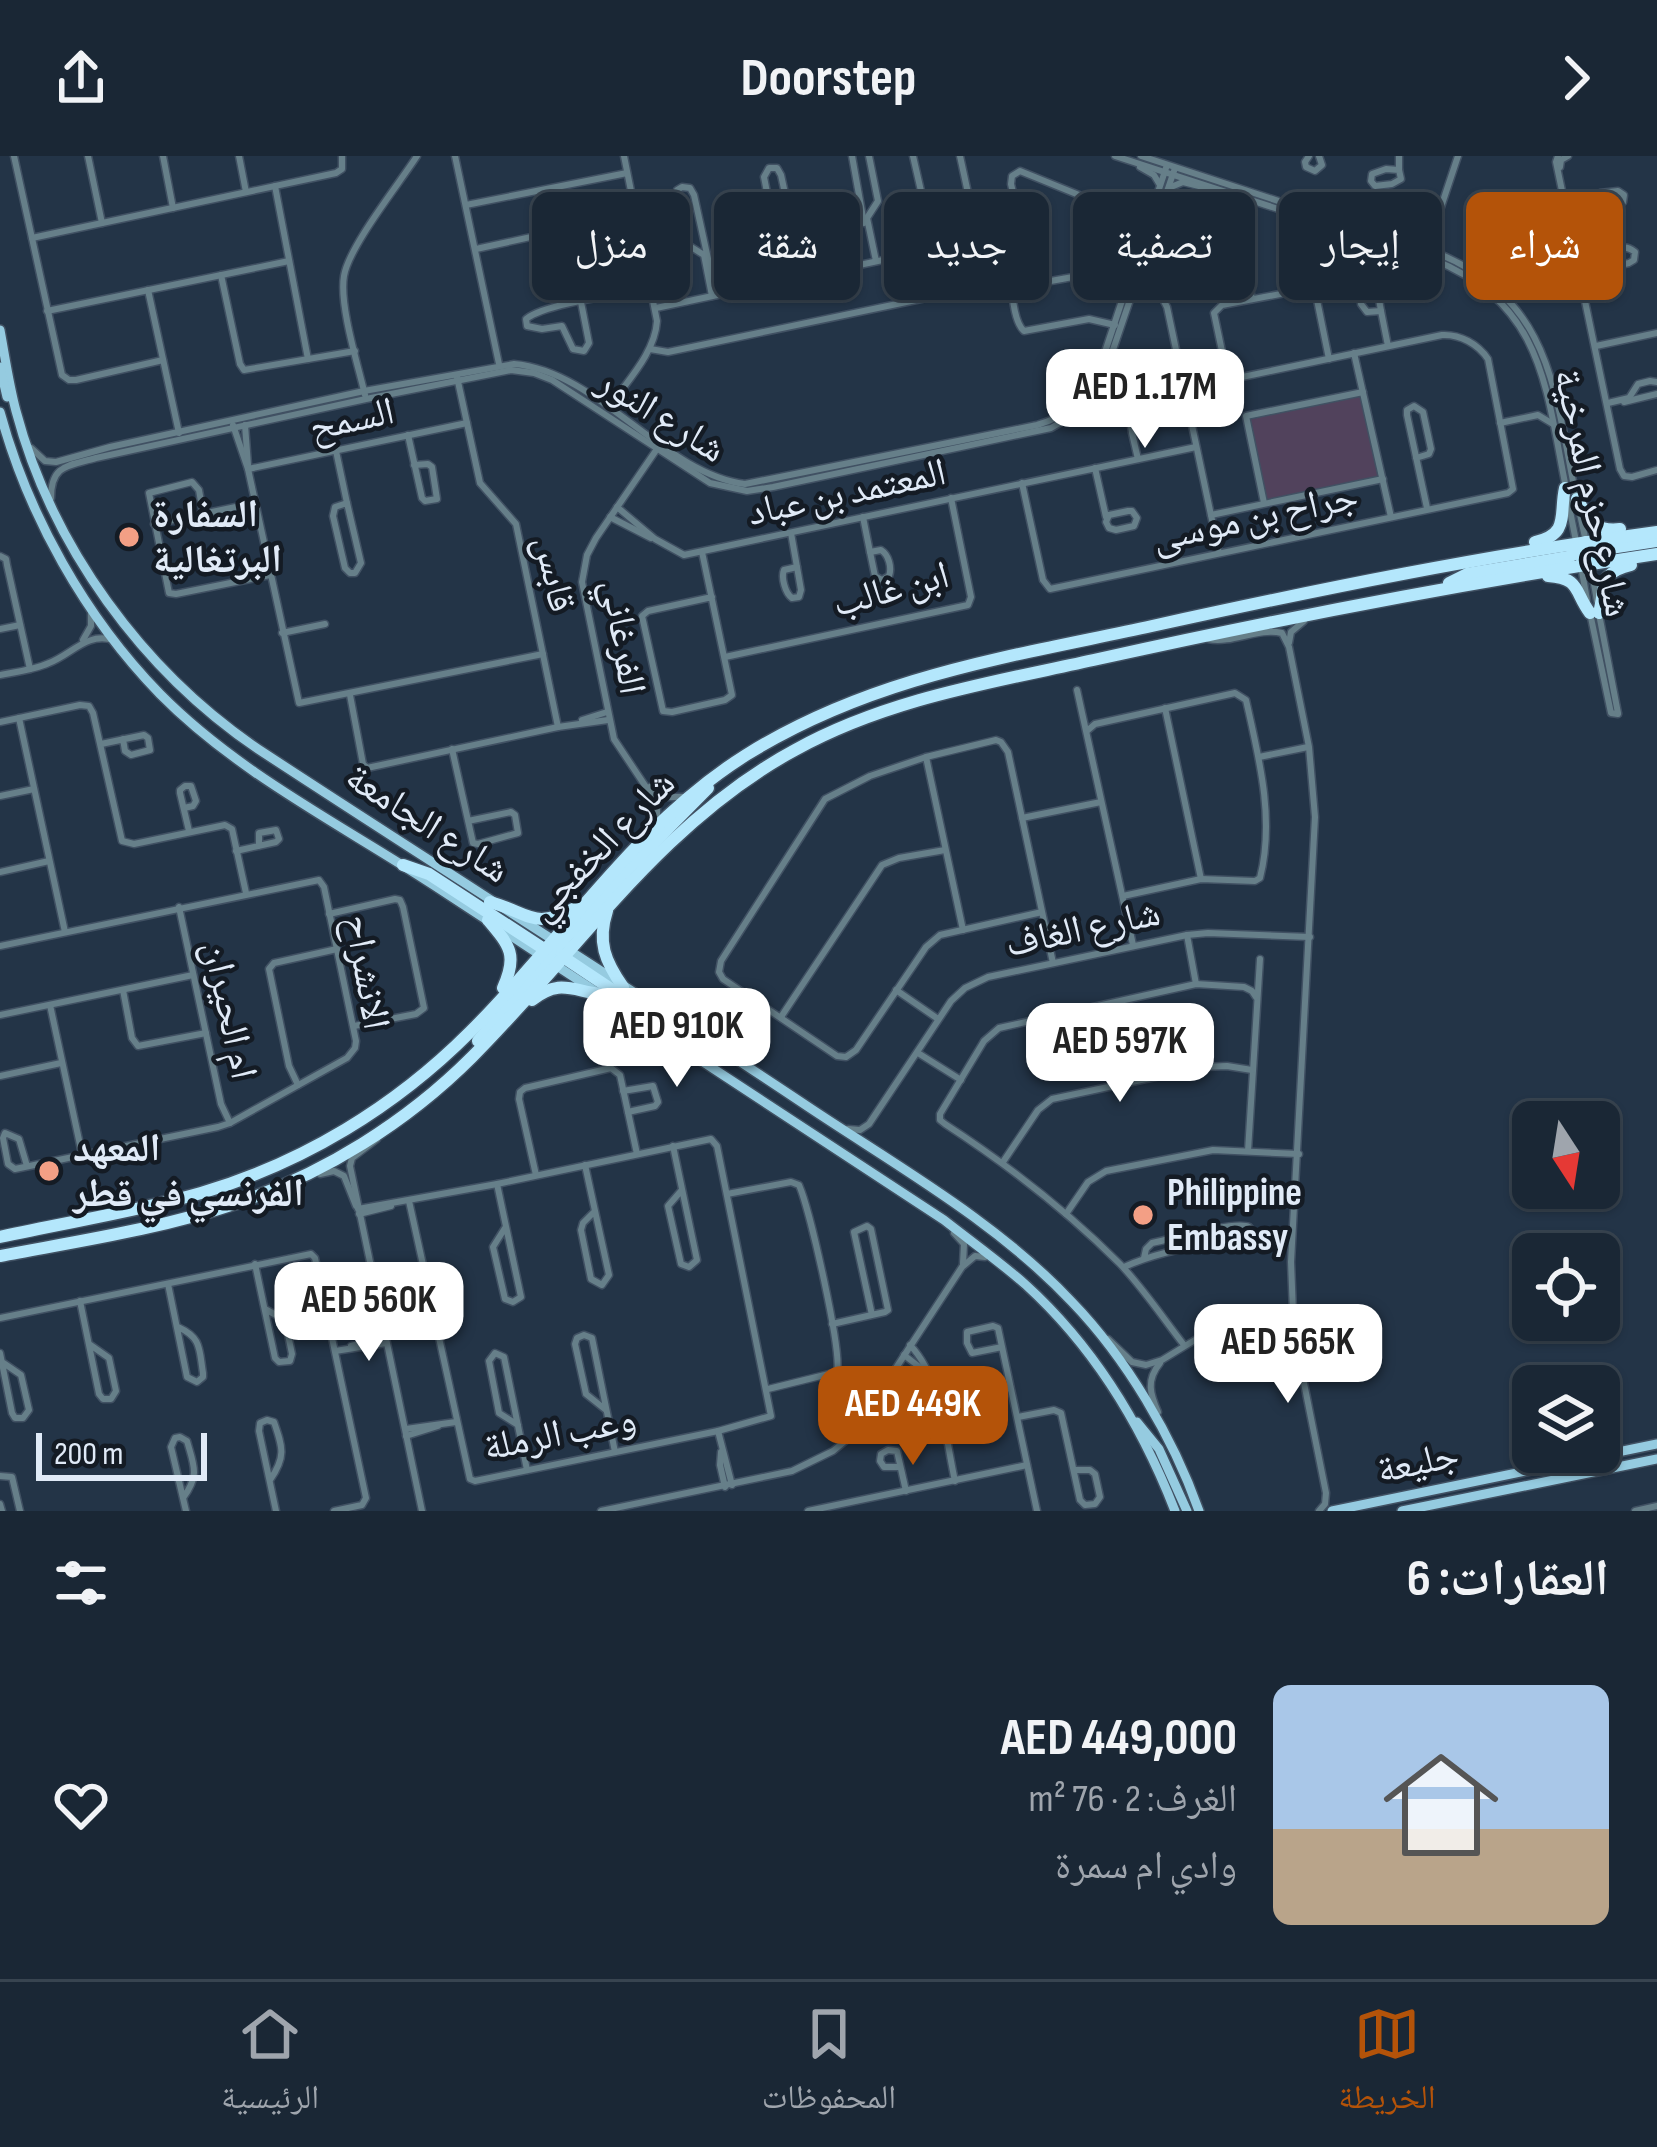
<!DOCTYPE html>
<html lang="ar">
<head>
<meta charset="utf-8">
<style>
	:root { --surface:#1a2735; --page:#232f3d; --text:#f1f3f6; --muted:#9fa5ad; --line:#384450; --accent:#b45309 }
	body { margin:0; font-family:"Sofia Sans Condensed","Noto Naskh Arabic",sans-serif; background:var(--page); color:var(--text); direction:rtl; height:100vh; display:flex; flex-direction:column; font-size:45px; white-space:nowrap }
	* { box-sizing:border-box; margin:0 }
	p { font-size:39px; color:var(--muted) }
	.icon { flex:none; width:66px; height:66px; fill:none; stroke:currentColor; stroke-width:2; stroke-linecap:round; stroke-linejoin:round }
	.map { position:relative; height:1355px; overflow:hidden; direction:ltr }
	.side { display:flex; flex-direction:column; background:var(--surface); flex:1 }
	.side>* { flex:none }
	.top-card { position:absolute; left:36px; top:36px; width:1587px; height:108px; direction:rtl; display:flex; gap:24px }
	.needle { width:78px; rotate:168deg }
	.buttons { position:absolute; left:1512px; top:945px; display:grid; gap:24px }
	.buttons a { display:grid; place-items:center; width:108px; height:108px; border-radius:18px; background:var(--surface); box-shadow:0 3px 9px #0004,0 0 0 3px var(--line); font-size:60px }
	.scale { position:absolute; left:36px; bottom:30px; width:171px; box-sizing:border-box; padding-left:12px; border:6px solid #e0eaf7; border-top:0; font-size:33px; line-height:42px; white-space:nowrap; color:#e0eaf7; -webkit-text-stroke:9px #141b24; paint-order:stroke }
	.price { position:absolute; translate:-50% -102px; padding:0 27px; border-radius:24px; background:#fff; color:#222; font-size:39px; line-height:78px; filter:drop-shadow(0 3px 6px #0008) }
	.price::after { content:''; position:absolute; left:50%; top:72px; width:36px; height:27px; margin-left:-18px; background:inherit; clip-path:polygon(0 0,100% 0,50% 100%) }
	.price.on { background:var(--accent); color:#fff }
	ul { padding:0; list-style:none }
	li { display:flex; align-items:center; gap:36px; height:300px; padding:0 48px }
	li span { display:grid; place-items:center; flex:none; width:336px; height:240px; border-radius:18px; color:#555 }
	li>.icon { margin-inline-start:auto }
	span .icon { width:144px; height:144px; fill:#fffc; stroke-width:1 }
	li b { font-size:51px }
	h2 { display:flex; justify-content:space-between; align-items:center; height:144px; padding:0 48px; font-size:51px }
	.pill { padding:0 42px; border-radius:18px; background:var(--surface); box-shadow:0 3px 9px #0004,0 0 0 3px var(--line); font-size:42px; line-height:108px }
	.pill.on { background:var(--accent); color:#fff }
	header { display:flex; justify-content:space-between; align-items:center; height:156px; padding:0 48px; background:var(--surface); font-size:54px; font-weight:700 }
	.tabs { display:flex; justify-content:space-around; align-items:center; height:168px; border-top:3px solid var(--line); background:var(--surface); font-size:33px; color:var(--muted) }
	.tabs a { display:grid; justify-items:center; gap:6px }
	.tabs .on { color:var(--accent) }
	.map>svg:first-child { display:block }
</style>
</head>
<body>
<header><svg class="icon" aria-label="forward" viewBox="0 0 24 24"><path d="M9 5l7 7-7 7"/></svg>Doorstep<svg class="icon" aria-label="share" viewBox="0 0 24 24"><path d="M12 15V3M7 8l5-5 5 5M5 13v7h14v-7"/></svg></header>
<div class="map">
<svg width="1657" height="1355" viewBox="0 0 1657 1355">
	<rect width="100%" height="100%" fill="#233447"/>
	<polygon fill="#51425c" points="1361,238 1379,321 1266,345 1249,261"/>
	<g fill="none" stroke-linecap="round" stroke-linejoin="round">
		<g stroke="#415163" stroke-width="9">
			<g id="minor">
				<polyline points="14,0 62,219 69,224 76,224 163,204"/>
				<polyline points="88,0 102,67"/>
				<polyline points="163,0 173,52"/>
				<polyline points="239,0 246,36"/>
				<polyline points="455,0 499,208"/>
				<polyline points="852,0 864,67"/>
				<polyline points="869,0 878,45 867,62 876,105"/>
				<path d="M1115,0l317,103c111,45 113,124 134,229"/>
				<path d="M1141,0l296,97c117,48 117,140 140,248"/>
				<polyline points="1309,0 1305,6 1306,11 1315,15 1322,9 1319,0"/>
				<polyline points="1558,0 1556,6 1620,313 1624,320 1632,321 1657,314"/>
				<polyline points="1140,11 1154,19 1160,29"/>
				<polyline points="1560,11 1561,4 1568,0"/>
				<polygon points="1386,13 1399,14 1401,23 1392,28 1375,30 1371,25 1372,18"/>
				<polyline points="1399,14 1399,0"/>
				<polyline points="275,30 308,203"/>
				<polyline points="1171,31 1183,26 1215,34"/>
				<polyline points="466,49 627,17"/>
				<polyline points="1568,56 1591,51 1600,37 1618,35 1624,39 1623,46 1618,49 1569,59"/>
				<polyline points="975,66 1019,57"/>
				<polyline points="32,82 336,17 342,13 342,0"/>
				<polygon points="1233,85 1240,87 1243,100 1205,107 1202,98 1205,91"/>
				<polyline points="476,93 636,58"/>
				<polyline points="1437,97 1432,78 1458,0"/>
				<polyline points="1243,100 1252,143"/>
				<path d="M1581,118l48,-11 5,-3 1,-8c-15,-12 -24,3 -31,14l-22,5"/>
				<polyline points="221,119 240,208 244,214 355,195"/>
				<polyline points="800,121 791,79 773,67 764,21 769,12 777,12 781,19 803,120"/>
				<polyline points="1138,121 1157,132 1167,151 1219,397"/>
				<polygon points="1370,125 1377,131 1381,155 1367,156 1361,148 1360,130"/>
				<polyline points="1023,130 1084,119 1091,109 1107,59 1101,48 1020,15 1012,20 1011,28 1034,127"/>
				<path d="M1023,130l-9,3c-3,10 2,35 10,42l65,-12 26,6"/>
				<polyline points="148,134 179,277"/>
				<polyline points="712,140 704,99 688,89 686,84 677,41 677,34 682,31 690,32 694,39 716,139"/>
				<path d="M581,146l8,41 -5,8 -11,-2 -11,-23 -20,3 -15,-3 -1,-7c20,-16 96,-25 126,-31"/>
				<polyline points="656,152 930,94 932,83 913,0"/>
				<polyline points="47,155 289,105"/>
				<polyline points="1381,155 1388,190"/>
				<polyline points="1596,190 1657,177"/>
				<polyline points="650,193 668,196 983,130 986,120 960,0"/>
				<polyline points="1354,197 1391,361"/>
				<polyline points="457,221 480,327 516,368 558,571"/>
				<polyline points="1228,224 1214,157 1222,149 1312,132 1316,139 1329,203"/>
				<path d="M365,239c-7,-30 -26,-90 -21,-119 5,-30 55,-92 73,-120"/>
				<polygon points="1138,242 1144,248 1146,269 1141,274 1132,276 1127,248"/>
				<polyline points="1624,246 1657,238"/>
				<polyline points="1608,247 1629,242 1638,228 1650,225 1657,226"/>
				<path d="M610,250c17,-25 45,-53 47,-85l-33,-165"/>
				<polyline points="1500,267 1538,259 1553,268"/>
				<polyline points="233,269 248,313 299,547 543,498"/>
				<polyline points="245,269 248,309"/>
				<polyline points="1132,277 1138,303"/>
				<polyline points="408,279 422,342 425,345 437,343 432,311 428,308 414,309"/>
				<path d="M31,292l14,13 11,1 54,-15 254,-56 150,-27c84,7 150,110 231,120l292,-59c27,-8 45,-21 59,-46l71,-214"/>
				<polyline points="336,295 347,347"/>
				<polyline points="1416,302 1429,298 1431,293 1423,256 1414,250 1407,254 1407,259 1427,352"/>
				<polyline points="1095,312 1106,361"/>
				<polyline points="248,313 467,267"/>
				<path d="M1022,327l21,97 7,9 458,-96 5,-4 -25,-130c-10,-15 -28,-25 -46,-24l-257,54"/>
				<path d="M51,342c0,-34 18,-32 45,-40l270,-59 145,-29 23,3 18,7 158,103 37,8 26,-4 278,-59 31,-18 20,-28 73,-214"/>
				<polyline points="1568,345 1576,385"/>
				<polygon points="347,347 361,407 355,417 350,417 345,412 333,360 335,351"/>
				<polyline points="1264,347 1246,260 1363,236"/>
				<polyline points="617,351 655,383 684,399 1196,291"/>
				<polygon points="1128,355 1132,355 1137,362 1134,370 1116,374 1109,372 1106,366 1109,359"/>
				<polyline points="203,357 199,334 192,326 149,337 169,437 176,438 270,419"/>
				<polyline points="1580,358 1586,386"/>
				<polyline points="1211,359 1383,323"/>
				<polyline points="610,361 651,382"/>
				<polyline points="863,361 870,396"/>
				<polyline points="154,368 255,347"/>
				<polyline points="791,377 797,411"/>
				<path d="M881,394c8,5 11,18 8,26l-7,4 -7,-4 -5,-24z"/>
				<polyline points="702,396 732,539 725,544 672,556 663,555 642,460 648,455 712,441"/>
				<polyline points="0,400 6,403 7,409 30,513"/>
				<polyline points="1581,410 1587,444"/>
				<path d="M797,411l4,23 -2,7 -7,1c-7,-5 -11,-21 -8,-28z"/>
				<polyline points="1591,411 1597,445"/>
				<polyline points="1590,457 1611,557 1618,558"/>
				<polyline points="1599,458 1618,557"/>
				<polyline points="0,473 20,469"/>
				<polyline points="282,477 325,468"/>
				<path d="M1208,483c25,5 50,-12 74,-6l7,14 20,100 6,70 -24,445 2,50 5,41 28,140 -1,11 -6,7"/>
				<polyline points="83,484 91,470 91,458"/>
				<polyline points="1289,487 1291,476 1304,465"/>
				<polyline points="725,501 968,449 971,441 951,342"/>
				<path d="M0,519c16,-3 34,-5 49,-12 23,-9 38,-31 64,-23"/>
				<polyline points="1077,534 1133,789"/>
				<polyline points="350,539 363,608 367,612 558,571 608,564"/>
				<polyline points="1165,552 1201,723"/>
				<polyline points="19,562 65,776"/>
				<polyline points="582,564 607,556"/>
				<polyline points="0,566 80,549 89,550 93,557 122,685 134,688 225,669 232,673 246,737"/>
				<path d="M1088,574l7,-6 140,-31 11,7c13,58 29,119 14,178l-5,3 -54,-2 -78,17"/>
				<polyline points="101,588 144,579 148,582 150,594 131,599 125,595 123,583"/>
				<polyline points="452,593 473,687 478,688 518,677 515,659 511,656 468,665"/>
				<polyline points="926,601 963,774"/>
				<polyline points="1259,601 1308,591"/>
				<polyline points="650,631 668,641 687,641"/>
				<polyline points="0,640 34,633"/>
				<polyline points="184,652 193,650 196,645 191,630 185,630 180,634 180,637 189,675"/>
				<polyline points="1022,662 1101,646"/>
				<polyline points="657,665 657,653 652,640 614,583 582,426 587,399 596,382 659,290"/>
				<polyline points="236,695 276,686 279,683 276,674 259,677 259,690"/>
				<polyline points="0,716 49,705"/>
				<polyline points="179,751 221,948 230,967"/>
				<polyline points="1042,756 940,779 926,791 856,894 846,901 837,900 723,823 719,816 721,805 825,643 870,620 926,601 996,584 1001,586 1008,596 1053,807"/>
				<polyline points="329,758 395,743 400,744 403,751 424,852 416,858 354,870"/>
				<polyline points="1187,779 1196,828"/>
				<polyline points="0,790 319,724 324,731 356,885 355,892 347,902 230,967 218,971 15,1013 8,1008 3,982 5,977 19,983 27,1010"/>
				<polyline points="123,834 132,882 138,890 206,877"/>
				<polyline points="896,834 938,863"/>
				<polyline points="1117,846 1135,925"/>
				<polyline points="50,849 82,998"/>
				<polyline points="0,859 193,819"/>
				<polyline points="781,861 882,709 899,702 945,694"/>
				<polyline points="918,897 961,924"/>
				<polyline points="0,920 61,907"/>
				<polyline points="298,929 289,910 269,813 274,807 337,793"/>
				<polyline points="623,935 653,930 658,946 655,950 628,956"/>
				<polyline points="848,973 860,974 869,968 951,845 965,832 988,821 1187,779 1208,777 1310,781"/>
				<polyline points="377,983 352,1002 350,1010 422,1355"/>
				<polyline points="673,990 697,1104 689,1111 681,1108 668,1050 681,1035"/>
				<polyline points="1248,995 1260,803"/>
				<polyline points="1003,1006 1038,954 1052,943 1202,911 1227,910 1252,914"/>
				<polyline points="585,1009 609,1119 602,1129 591,1123 581,1074 583,1067 594,1056"/>
				<polyline points="320,1018 334,1015 344,1020 356,1050"/>
				<polyline points="536,1019 519,943 520,936 525,932 611,912 620,919 637,998"/>
				<polyline points="497,1028 521,1141 513,1146 505,1143 493,1091 505,1072"/>
				<path d="M727,1038l64,-12 8,3c11,25 43,166 38,187l-69,17"/>
				<polyline points="358,1053 497,1028 711,983 717,990 771,1260 718,1275 475,1325 470,1323 409,1045"/>
				<polyline points="359,1058 391,1050"/>
				<polyline points="1066,1058 1088,1026 1106,1015 1213,994 1299,998"/>
				<polyline points="954,1077 964,1088 963,1108"/>
				<polyline points="255,1108 275,1202 279,1206 290,1205 292,1198 285,1164 265,1153"/>
				<path d="M1124,1111c31,-14 67,-21 100,-26 12,-2 19,1 29,-6 -1,-3 -2,-6 -4,-8 -12,-7 -82,13 -97,16l-6,6 -2,9"/>
				<path d="M168,1128l19,93 10,5 6,-5v-4c-4,-24 -1,-35 -25,-46"/>
				<polyline points="80,1145 99,1238 103,1243 111,1243 116,1235 109,1202 89,1188"/>
				<polyline points="0,1162 311,1098 315,1102 366,1342 362,1349 334,1355"/>
				<polyline points="832,1168 885,1156 888,1154 871,1073 867,1070 854,1076 872,1159"/>
				<polyline points="1108,1183 1132,1206 1146,1209 1162,1204 1213,1173 1293,1156"/>
				<path d="M910,1189c32,34 35,91 45,136"/>
				<path d="M1184,1189c-21,-27 -41,-57 -64,-81 -53,-53 -112,-99 -175,-140l-5,-4v-6l44,-73 15,-13 197,-44 48,3 8,4 4,6"/>
				<polyline points="351,1190 385,1181"/>
				<path d="M1002,1191l-30,6 -5,-10v-11l26,-6 5,2c13,61 26,122 39,183"/>
				<polyline points="335,1195 386,1187"/>
				<polyline points="0,1197 12,1257 15,1262 23,1262 29,1254 21,1219 2,1206"/>
				<polyline points="904,1199 926,1216"/>
				<polyline points="937,1246 1010,1232"/>
				<polyline points="606,1254 586,1238 575,1188 577,1182 584,1179 592,1182 615,1296"/>
				<path d="M1158,1256c-8,-18 -12,-32 2,-49"/>
				<polyline points="1018,1261 1054,1254 1061,1257 1080,1344 1085,1349 1095,1348 1100,1341 1095,1318 1090,1314 1074,1314"/>
				<polyline points="518,1269 499,1257 489,1205 495,1197 504,1201 527,1314"/>
				<polyline points="406,1273 456,1266"/>
				<polyline points="718,1275 732,1329"/>
				<polyline points="406,1280 438,1270"/>
				<polyline points="721,1296 720,1309 725,1331"/>
				<polyline points="900,1311 884,1311 880,1305 881,1298 888,1294 897,1295 906,1335"/>
				<polyline points="0,1320 12,1321 20,1355"/>
				<path d="M270,1324c16,-23 13,-32 4,-58l-7,-2 -7,3 -1,8 17,80"/>
				<path d="M183,1342c17,-23 11,-32 4,-57l-7,-4 -5,1 -4,9 15,64"/>
				<polyline points="0,1348 2,1355"/>
				<polyline points="601,1355 792,1315 833,1295 850,1281 862,1264 962,1111 975,1100 985,1101"/>
				<polyline points="808,1355 1027,1309"/>
				<polyline points="1635,1355 1657,1350"/>
			</g>
		</g>
		<g stroke="#415163" stroke-width="12">
			<g id="major">
				<path d="M0,174c5,27 9,55 16,81 36,136 127,260 242,338 180,118 363,233 543,353 92,62 194,118 271,200 54,56 101,135 127,209"/>
				<polyline points="0,211 7,241"/>
				<path d="M0,256c28,103 85,205 160,282 79,80 182,131 275,192 170,111 339,224 509,334 28,22 56,42 82,65 68,62 116,141 149,226"/>
				<polyline points="1137,1266 1159,1293 1187,1355"/>
				<polyline points="1332,1355 1657,1288"/>
				<polyline points="1402,1355 1657,1303"/>
			</g>
		</g>
		<g stroke="#415163" stroke-width="15">
			<g id="highway">
				<path d="M1577,343c12,20 16,33 43,30"/>
				<path d="M1535,386c35,-8 24,-27 30,-54"/>
				<polyline points="1582,403 1591,395 1657,385"/>
				<path d="M1548,420c33,2 26,16 42,37"/>
				<polyline points="1449,427 1467,418 1568,401 1581,395 1586,386"/>
				<path d="M1599,457c7,-27 -1,-40 32,-48"/>
				<polyline points="403,709 429,718 541,791 552,794"/>
				<path d="M490,746c40,11 43,29 87,5"/>
				<path d="M607,755c-10,31 -2,50 16,76"/>
				<path d="M488,764c22,26 30,35 15,68"/>
				<polyline points="557,797 668,871 700,879"/>
				<polyline points="556,809 555,797 558,790 630,711 708,632"/>
				<path d="M532,844c27,-21 39,-10 68,-6"/>
				<polyline points="478,885 548,804 551,794"/>
				<path d="M0,1081c67,-15 135,-25 201,-44 102,-30 194,-86 269,-161 93,-92 163,-206 276,-277 127,-79 263,-98 406,-129 168,-37 335,-71 505,-94"/>
				<path d="M0,1100c79,-15 160,-27 237,-53 87,-29 170,-81 235,-146 106,-106 189,-235 323,-307 94,-52 200,-68 303,-91 185,-41 371,-77 559,-105"/>
			</g>
		</g>
		<use href="#minor" stroke="#667f89" stroke-width="6"/>
		<use href="#major" stroke="#95cbe0" stroke-width="9"/>
		<use href="#highway" stroke="#b4e7fc" stroke-width="12"/>
	</g>
	<g fill="#f39f85" stroke="#141b24" stroke-width="4.5">
		<circle cx="129" cy="381" r="12"/>
		<circle cx="49" cy="1015" r="12"/>
		<circle cx="1143" cy="1059" r="12"/>
	</g>
	<g text-anchor="middle" dominant-baseline="central" stroke-width="9" stroke-linejoin="round" paint-order="stroke">
		<g font-size="39" fill="#e0eaf7" stroke="#141b24">
			<text transform="translate(661 260) rotate(32)">شارع النور</text>
			<text transform="translate(352 264) rotate(-12)">السمح</text>
			<text transform="translate(847 337) rotate(-12)">المعتمد بن عباد</text>
			<text transform="translate(1592 337) rotate(78)">شارع حزم المرخية</text>
			<text transform="translate(1255 362) rotate(-12)">جراح بن موسى</text>
			<text transform="translate(554 418) rotate(78)">قابس</text>
			<text transform="translate(891 434) rotate(-15)">ابن غالب</text>
			<text transform="translate(623 481) rotate(81)">الفرغاني</text>
			<text transform="translate(427 668) rotate(33)">شارع الجامعة</text>
			<text transform="translate(602 690) rotate(-46)">شارع الخفجي</text>
			<text transform="translate(1083 773) rotate(-12)">شارع الغاف</text>
			<text transform="translate(366 816) rotate(80)">الانشراح</text>
			<text transform="translate(229 854) rotate(78)">ام الحيران</text>
			<text transform="translate(560 1278) rotate(-11)">وعب الرملة</text>
			<text transform="translate(1418 1307) rotate(-12)">جليعة</text>
		</g>
		<g font-size="39" font-weight="bold" fill="#e0eaf7" stroke="#141b24" text-anchor="start">
			<text x="153" y="359">السفارة<tspan x="153" dy="45">البرتغالية</tspan></text>
			<text x="73" y="993">المعهد<tspan x="73" dy="45">الفرنسي في قطر</tspan></text>
			<text x="1167" y="1037">Philippine<tspan x="1167" dy="45">Embassy</tspan></text>
		</g>
	</g>
</svg>
<div class="buttons">
<a><svg class="needle" viewBox="-14 -14 28 28"><path d="M0-13l5 13h-10z" fill="#e53935"/><path d="M0 13l5-13h-10z" fill="#9fa5ad"/></svg></a>
<a><svg class="icon" aria-label="locate" viewBox="0 0 24 24"><circle cx="12" cy="12" r="6"/><path d="M12 2v4M12 18v4M2 12h4M18 12h4"/></svg></a>
<a><svg class="icon" aria-label="layers" viewBox="0 0 24 24"><path d="M12 4l9 5-9 5-9-5zM3 14l9 5 9-5"/></svg></a>
</div>
<div class="scale">200 m</div>
<b class="price" style="left:1145px;top:295px">AED 1.17M</b>
<b class="price" style="left:677px;top:934px">AED 910K</b>
<b class="price" style="left:1120px;top:949px">AED 597K</b>
<b class="price" style="left:369px;top:1208px">AED 560K</b>
<b class="price" style="left:1288px;top:1250px">AED 565K</b>
<b class="price on" style="left:913px;top:1312px">AED 449K</b>
<div class="top-card">
<a class="pill on">شراء</a>
<a class="pill">إيجار</a>
<a class="pill">تصفية</a>
<a class="pill">جديد</a>
<a class="pill">شقة</a>
<a class="pill">منزل</a>
</div>
</div>
<section class="side">
<h2>العقارات: 6<svg class="icon" aria-label="filters" viewBox="0 0 24 24"><path d="M4 7h16M4 17h16"/><circle cx="9" cy="7" r="2"/><circle cx="15" cy="17" r="2"/></svg></h2>
<ul>
<li><span style="background:linear-gradient(#a9c7e8 60%,#b9a48a 0)"><svg class="icon" aria-label="home" viewBox="0 0 24 24"><path d="M3 11l9-7 9 7M6 9v11h12V9"/></svg></span><div><b>AED 449,000</b><p>الغرف: 2 · 76 m²</p><p>وادي ام سمرة</p></div><svg class="icon" aria-label="heart" viewBox="0 0 24 24"><path d="M12 20l-8-8c-3-5 5-10 8-4 3-6 11-1 8 4z"/></svg></li>
</ul>
</section>
<nav class="tabs">
<a class="on"><svg class="icon" aria-label="map" viewBox="0 0 24 24"><path d="M3 6l6-2 6 2 6-2v14l-6 2-6-2-6 2zM9 4v14M15 6v14"/></svg>الخريطة</a>
<a><svg class="icon" aria-label="saved" viewBox="0 0 24 24"><path d="M7 4h10v16l-5-4-5 4z"/></svg>المحفوظات</a>
<a><svg class="icon" aria-label="home" viewBox="0 0 24 24"><path d="M3 11l9-7 9 7M6 9v11h12V9"/></svg>الرئيسية</a>
</nav>
</body>
</html>
